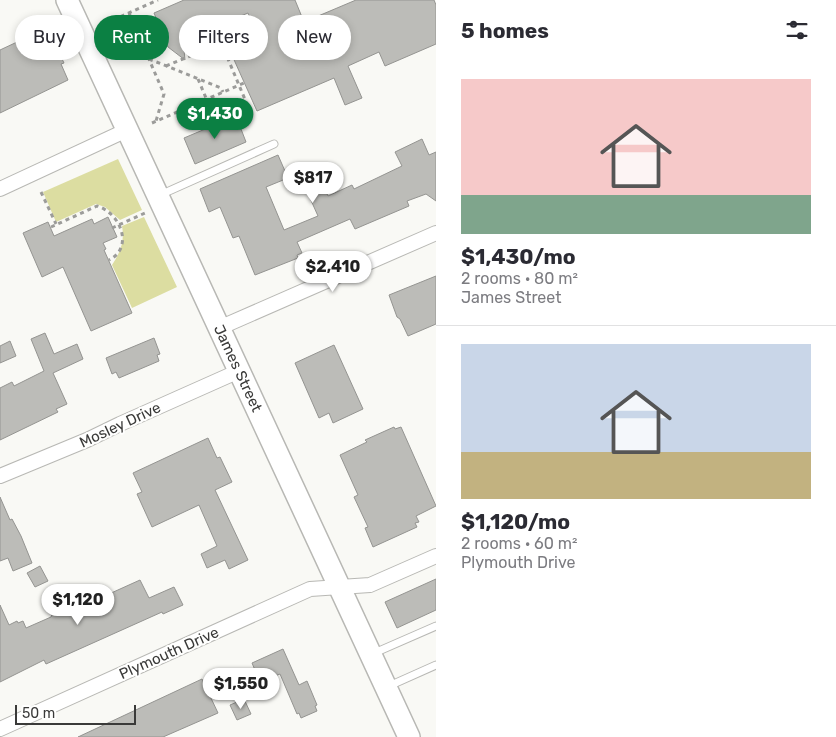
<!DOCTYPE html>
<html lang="en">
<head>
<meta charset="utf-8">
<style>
	:root { --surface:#fff; --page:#f7f7f7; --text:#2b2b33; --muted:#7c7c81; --line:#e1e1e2; --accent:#0b8043 }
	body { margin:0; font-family:Rubik,sans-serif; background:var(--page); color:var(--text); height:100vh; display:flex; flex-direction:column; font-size:19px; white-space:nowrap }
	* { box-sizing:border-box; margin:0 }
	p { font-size:16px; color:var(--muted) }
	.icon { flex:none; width:28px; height:28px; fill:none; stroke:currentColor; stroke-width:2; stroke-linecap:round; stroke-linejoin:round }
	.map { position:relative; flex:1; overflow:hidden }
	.sheet { display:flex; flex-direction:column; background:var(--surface); width:400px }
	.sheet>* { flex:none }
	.top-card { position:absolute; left:15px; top:15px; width:345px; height:45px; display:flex; gap:10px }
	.scale { position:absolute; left:15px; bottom:12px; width:121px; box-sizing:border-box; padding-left:5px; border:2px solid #3a3a39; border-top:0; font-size:14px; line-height:18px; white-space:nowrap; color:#3a3a39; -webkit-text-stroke:4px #fffffe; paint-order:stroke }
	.price { position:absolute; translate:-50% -42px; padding:0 11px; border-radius:18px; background:#fff; color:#222; font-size:16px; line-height:32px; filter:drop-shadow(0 1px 2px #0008) }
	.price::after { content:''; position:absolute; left:50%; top:30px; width:15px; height:11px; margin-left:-8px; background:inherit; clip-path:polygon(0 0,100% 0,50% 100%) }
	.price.current { background:var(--accent); color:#fff }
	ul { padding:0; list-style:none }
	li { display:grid; align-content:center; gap:10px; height:265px; padding:0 25px }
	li+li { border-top:1px solid var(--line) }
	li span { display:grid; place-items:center; height:155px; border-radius:0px; color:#555 }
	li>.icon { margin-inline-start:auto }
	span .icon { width:90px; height:90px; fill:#fffc; stroke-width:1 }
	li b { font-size:21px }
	h2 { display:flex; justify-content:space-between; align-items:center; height:60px; padding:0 25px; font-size:21px }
	.pill { padding:0 18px; border-radius:22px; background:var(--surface); box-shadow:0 2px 8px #0003; font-size:18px; line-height:45px }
	.pill.current { background:var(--accent); color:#fff }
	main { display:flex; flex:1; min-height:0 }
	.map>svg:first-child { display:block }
</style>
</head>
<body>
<main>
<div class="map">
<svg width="436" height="737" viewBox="0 0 436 737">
	<rect width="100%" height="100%" fill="#f9f9f5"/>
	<g fill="#dcdda1">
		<polygon points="118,159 142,210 120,220 105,207 96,204 56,222 43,192"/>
		<path d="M144,217l33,70 -45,21 -20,-43c8,-12 13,-24 10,-39z"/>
	</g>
	<g fill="#bcbcb8" stroke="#949491">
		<polygon points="184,0 295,0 304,22 356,0 434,0 436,5 436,44 385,66 379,52 348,66 362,98 345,105 334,78 257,111 231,53 260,41 248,13 183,40 185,60 168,47 154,13"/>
		<polygon points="47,28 64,63 61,64 68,80 0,113 0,50"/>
		<polygon points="236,116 246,142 195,164 184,138"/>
		<polygon points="422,139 429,155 436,152 436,201 426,194 407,201 409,206 355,229 350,219 297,242 302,253 297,255 298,258 255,275 239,236 233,238 220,207 209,212 200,189 278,155 288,178 266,187 284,230 318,216 301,178 316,171 328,196 352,185 354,189 402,166 395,152"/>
		<polygon points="108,217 117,237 103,243 106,249 104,250 132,313 91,331 63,267 42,277 23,233 48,222 54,236 92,219 94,224"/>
		<polygon points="436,276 436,324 408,336 400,319 397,317 389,295"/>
		<polygon points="45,333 54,354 77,344 83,359 53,373 67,404 56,409 58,412 0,440 0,388 12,382 14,386 44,371 31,339"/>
		<polygon points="154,338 160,354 157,355 159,361 119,378 116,372 112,374 106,358"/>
		<polygon points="10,341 16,356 0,363 0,346"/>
		<polygon points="334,345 363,409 333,423 329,413 319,418 295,363"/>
		<polygon points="394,427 395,429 401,427 436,506 416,516 419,522 415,523 417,527 373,547 365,528 368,527 354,497 358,495 340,455 367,442 365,440"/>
		<polygon points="208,438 217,458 220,457 232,482 215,490 248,560 229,569 225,560 207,568 201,554 217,546 199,505 152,527 137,494 142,492 133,473"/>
		<polygon points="0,497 10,520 12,519 21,536 32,563 13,571 8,558 0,561"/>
		<polygon points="40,566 48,581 35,587 27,573"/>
		<polygon points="436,579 436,610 397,628 385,602"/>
		<polygon points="140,580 149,598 174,587 183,605 163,614 162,612 46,664 44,660 0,682 0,605 9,625 17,621 18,623 23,621 26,628 51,617 58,601 71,608 80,594 86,591 93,596 107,590 109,594"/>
		<polygon points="283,649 299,685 307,681 317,705 315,706 317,711 301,718 299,713 297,714 280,674 260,682 252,663"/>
		<polygon points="202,679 218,713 163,737 78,737"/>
		<polygon points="244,699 251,714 237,720 230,705"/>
	</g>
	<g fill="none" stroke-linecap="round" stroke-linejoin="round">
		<g stroke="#b8b8b4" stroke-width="9">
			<g id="lane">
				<polyline points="160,195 274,144"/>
				<polyline points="372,654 436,626"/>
				<polyline points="389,686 436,665"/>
			</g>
		</g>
		<g stroke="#b8b8b4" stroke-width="16">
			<g id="street">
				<polyline points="0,189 127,130"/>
				<polyline points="219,328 436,233"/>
				<polyline points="0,476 87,440 120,424 239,371"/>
				<polyline points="0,729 310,589 370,585 436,556"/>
			</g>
		</g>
		<g stroke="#b8b8b4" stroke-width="24">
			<g id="primary">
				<path id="s1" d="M67,0l342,737"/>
			</g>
		</g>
		<g stroke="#9c9c9a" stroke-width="3" stroke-dasharray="4 4" stroke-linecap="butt">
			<polyline points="129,13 164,94 156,121"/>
			<polyline points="106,23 158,0"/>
			<polyline points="220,40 243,30 248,42 225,53"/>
			<polyline points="118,49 161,30"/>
			<polyline points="149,59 221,88 223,92"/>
			<polyline points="166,66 190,56 192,52 220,40 252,116 238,122"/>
			<polyline points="198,79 217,124"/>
			<polyline points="152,123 244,83"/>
			<polyline points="41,192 56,224"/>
			<path d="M51,227l46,-21c24,7 37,42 12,54"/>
			<polyline points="112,228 145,213"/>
		</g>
		<use href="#lane" stroke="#fff" stroke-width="7"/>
		<use href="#street" stroke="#fff" stroke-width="14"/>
		<use href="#primary" stroke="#fff" stroke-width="21"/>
	</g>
	<g text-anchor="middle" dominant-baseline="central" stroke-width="4" stroke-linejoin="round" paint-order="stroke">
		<g font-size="15" fill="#3a3a39" stroke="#fffffe">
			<text stroke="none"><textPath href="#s1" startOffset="406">James Street</textPath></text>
			<text transform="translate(120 425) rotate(-25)">Mosley Drive</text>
			<text transform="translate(169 653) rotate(-24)">Plymouth Drive</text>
		</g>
	</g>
</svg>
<div class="scale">50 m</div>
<b class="price current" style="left:215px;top:140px">$1,430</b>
<b class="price" style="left:313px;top:204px">$817</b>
<b class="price" style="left:333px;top:293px">$2,410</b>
<b class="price" style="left:78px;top:626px">$1,120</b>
<b class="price" style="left:241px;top:710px">$1,550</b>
<div class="top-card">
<a class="pill">Buy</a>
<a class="pill current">Rent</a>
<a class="pill">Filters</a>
<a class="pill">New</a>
</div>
</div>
<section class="sheet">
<h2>5 homes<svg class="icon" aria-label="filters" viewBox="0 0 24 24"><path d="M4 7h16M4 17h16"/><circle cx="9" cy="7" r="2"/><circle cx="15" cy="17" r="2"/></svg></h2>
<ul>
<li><span style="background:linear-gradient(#f6c9c9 75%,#7fa58c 0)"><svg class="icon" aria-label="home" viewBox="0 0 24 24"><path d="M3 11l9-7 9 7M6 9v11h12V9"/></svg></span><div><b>$1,430/mo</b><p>2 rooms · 80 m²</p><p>James Street</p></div></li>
<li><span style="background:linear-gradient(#c9d6e8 70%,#c2b280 0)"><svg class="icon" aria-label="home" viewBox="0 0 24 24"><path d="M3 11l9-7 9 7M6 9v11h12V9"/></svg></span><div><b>$1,120/mo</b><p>2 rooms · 60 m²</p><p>Plymouth Drive</p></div></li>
</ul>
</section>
</main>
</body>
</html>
